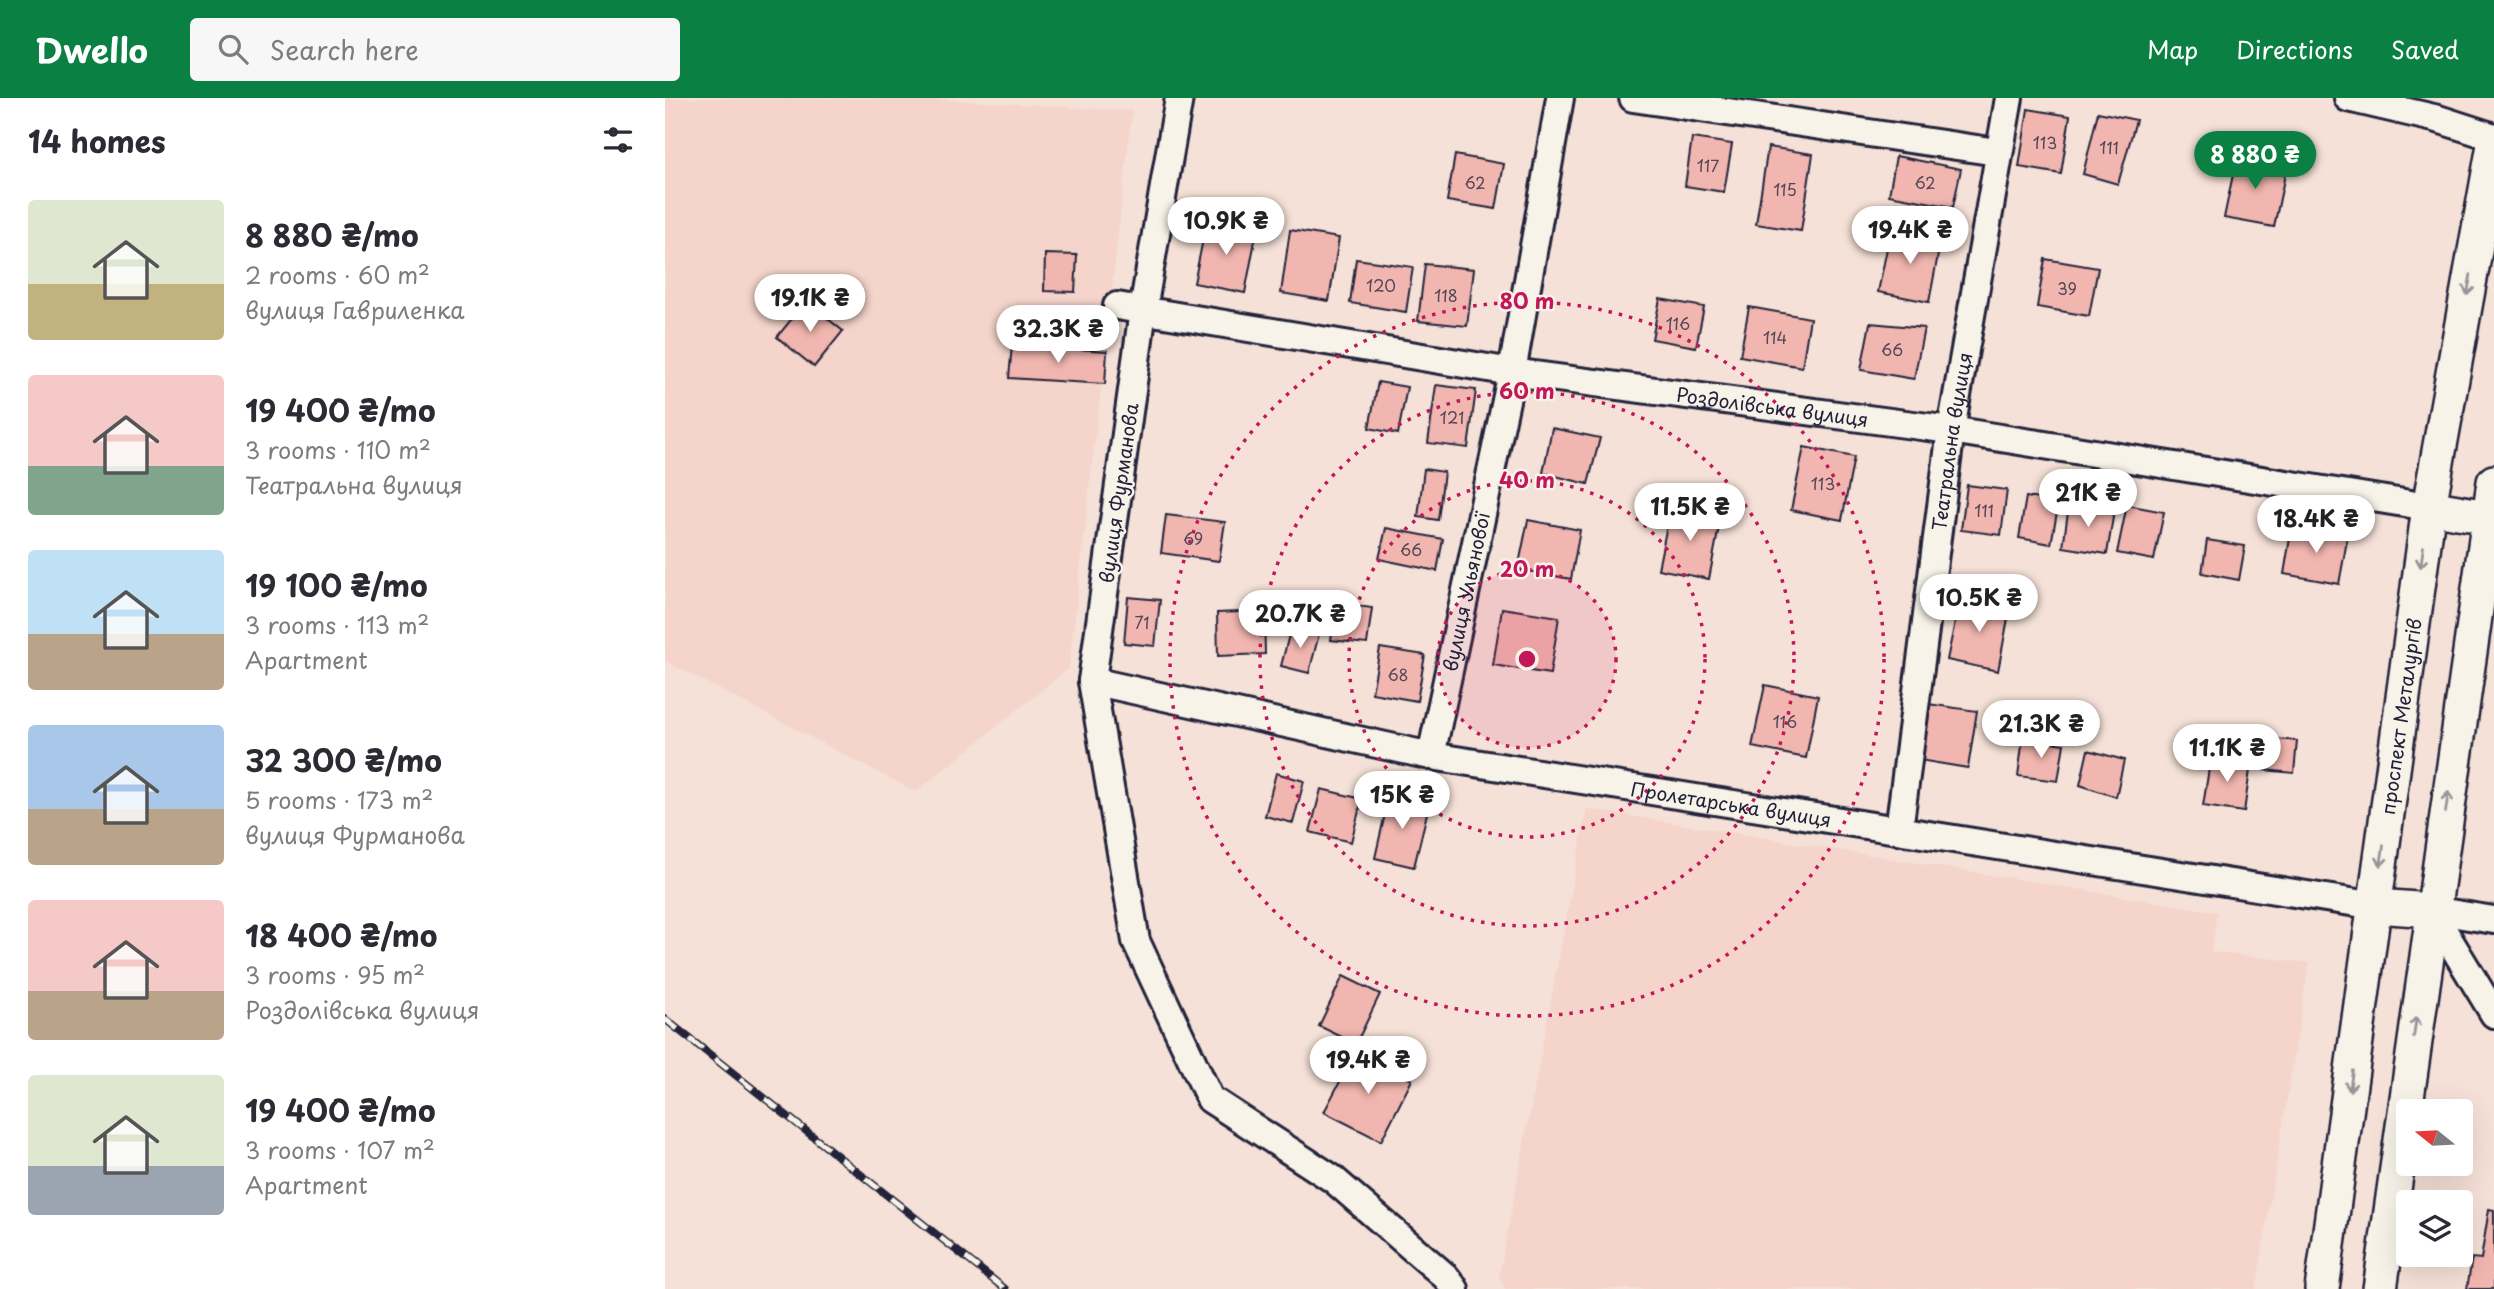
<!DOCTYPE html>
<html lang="en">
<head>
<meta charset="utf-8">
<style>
	:root { --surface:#fff; --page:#f7f7f7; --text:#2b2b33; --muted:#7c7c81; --accent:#0b8043 }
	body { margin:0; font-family:"Playpen Sans",sans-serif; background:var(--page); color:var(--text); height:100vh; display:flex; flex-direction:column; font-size:26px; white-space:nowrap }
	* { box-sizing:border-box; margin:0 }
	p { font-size:23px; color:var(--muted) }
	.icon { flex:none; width:38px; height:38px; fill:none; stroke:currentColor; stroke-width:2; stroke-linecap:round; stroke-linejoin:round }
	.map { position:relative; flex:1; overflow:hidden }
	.drawer { display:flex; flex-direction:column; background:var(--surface); width:665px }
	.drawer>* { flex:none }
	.needle { width:46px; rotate:288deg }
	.tools { position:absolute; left:1731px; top:1001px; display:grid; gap:14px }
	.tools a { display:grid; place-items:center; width:77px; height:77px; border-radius:7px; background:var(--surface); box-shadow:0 7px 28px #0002; font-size:35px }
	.price { position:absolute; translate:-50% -60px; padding:0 16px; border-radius:24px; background:#fff; color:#222; font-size:23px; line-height:46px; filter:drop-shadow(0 2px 4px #0008) }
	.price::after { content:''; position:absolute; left:50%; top:42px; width:21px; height:16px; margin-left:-10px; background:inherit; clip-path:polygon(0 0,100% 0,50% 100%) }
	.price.current { background:var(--accent); color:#fff }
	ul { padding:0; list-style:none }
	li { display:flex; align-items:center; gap:21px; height:175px; padding:0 28px }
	li span { display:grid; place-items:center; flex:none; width:196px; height:140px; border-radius:7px; color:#555 }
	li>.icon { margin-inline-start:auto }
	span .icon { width:84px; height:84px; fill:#fffc; stroke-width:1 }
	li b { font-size:30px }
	h2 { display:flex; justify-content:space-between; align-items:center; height:84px; padding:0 28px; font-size:30px }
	header { display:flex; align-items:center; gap:42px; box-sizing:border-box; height:98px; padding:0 35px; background:var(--accent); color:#fff }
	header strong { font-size:33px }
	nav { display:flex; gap:38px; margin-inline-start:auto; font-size:24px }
	.search { width:490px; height:63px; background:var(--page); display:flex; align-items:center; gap:18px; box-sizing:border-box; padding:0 24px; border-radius:7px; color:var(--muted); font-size:26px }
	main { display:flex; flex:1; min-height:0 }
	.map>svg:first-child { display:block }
</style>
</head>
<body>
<header>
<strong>Dwello</strong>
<div class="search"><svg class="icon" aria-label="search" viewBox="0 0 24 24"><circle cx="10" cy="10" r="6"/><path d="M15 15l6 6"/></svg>Search here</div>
<nav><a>Map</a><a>Directions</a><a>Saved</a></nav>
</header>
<main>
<section class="drawer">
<h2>14 homes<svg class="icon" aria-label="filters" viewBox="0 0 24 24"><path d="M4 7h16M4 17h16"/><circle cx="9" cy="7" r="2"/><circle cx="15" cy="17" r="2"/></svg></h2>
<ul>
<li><span style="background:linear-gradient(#dfe7d0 60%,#c2b280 0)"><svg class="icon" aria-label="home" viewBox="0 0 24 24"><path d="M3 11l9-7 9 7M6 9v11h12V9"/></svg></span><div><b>8 880 ₴/mo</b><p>2 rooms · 60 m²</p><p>вулиця Гавриленка</p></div></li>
<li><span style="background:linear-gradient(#f6c9c9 65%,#7fa58c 0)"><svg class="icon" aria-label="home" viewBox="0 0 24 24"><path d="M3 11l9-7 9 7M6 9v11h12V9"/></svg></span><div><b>19 400 ₴/mo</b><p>3 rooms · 110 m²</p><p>Театральна вулиця</p></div></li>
<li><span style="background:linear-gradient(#bfe0f5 60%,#b9a48a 0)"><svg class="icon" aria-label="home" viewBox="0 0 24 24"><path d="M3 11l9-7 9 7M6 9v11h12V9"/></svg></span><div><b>19 100 ₴/mo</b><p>3 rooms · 113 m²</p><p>Apartment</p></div></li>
<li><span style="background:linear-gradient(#a9c7e8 60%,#b9a48a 0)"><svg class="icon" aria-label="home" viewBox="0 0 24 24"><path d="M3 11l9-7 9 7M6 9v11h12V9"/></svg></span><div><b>32 300 ₴/mo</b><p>5 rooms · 173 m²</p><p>вулиця Фурманова</p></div></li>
<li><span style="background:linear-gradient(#f6c9c9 65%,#b9a48a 0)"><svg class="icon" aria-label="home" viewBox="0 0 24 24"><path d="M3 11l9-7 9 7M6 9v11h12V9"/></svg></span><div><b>18 400 ₴/mo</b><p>3 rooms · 95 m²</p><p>Роздолівська вулиця</p></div></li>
<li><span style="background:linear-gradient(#dfe7d0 65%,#9aa5b1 0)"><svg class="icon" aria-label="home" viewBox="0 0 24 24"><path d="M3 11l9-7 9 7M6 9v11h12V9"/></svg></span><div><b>19 400 ₴/mo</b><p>3 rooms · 107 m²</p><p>Apartment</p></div></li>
</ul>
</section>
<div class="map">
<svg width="1829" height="1191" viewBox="0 0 1829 1191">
	<rect width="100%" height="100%" fill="#f5e1d7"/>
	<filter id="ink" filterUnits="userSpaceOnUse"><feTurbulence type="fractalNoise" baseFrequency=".0143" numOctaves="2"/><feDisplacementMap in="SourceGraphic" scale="14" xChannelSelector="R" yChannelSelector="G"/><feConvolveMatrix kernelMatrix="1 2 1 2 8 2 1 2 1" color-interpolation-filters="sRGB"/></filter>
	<g filter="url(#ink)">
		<g fill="#f4d4cb">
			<polygon points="0,0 251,0 467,13 404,570 251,694 0,563"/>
			<polygon points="922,711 1552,814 1546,854 1644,865 1591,1191 841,1191 834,1179"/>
		</g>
		<g fill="#f1b6af" stroke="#22223b" stroke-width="2">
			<polygon points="1363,11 1405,18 1396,76 1354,69"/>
			<polygon points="1433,14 1471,22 1453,86 1418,76"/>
			<polygon points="1027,40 1067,46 1059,94 1020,88"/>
			<polygon points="1103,49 1148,56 1136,133 1091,126"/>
			<polygon points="790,57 839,66 831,111 782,103"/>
			<polygon points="1572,57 1622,67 1609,129 1559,120"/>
			<polygon points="1231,58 1296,71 1288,109 1224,97"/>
			<polygon points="542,122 592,132 580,195 529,185"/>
			<polygon points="1226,131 1276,141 1264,204 1213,194"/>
			<polygon points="625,132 674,140 664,203 616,195"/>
			<polygon points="380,156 412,157 410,194 379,193"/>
			<polygon points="691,161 748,169 741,214 685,205"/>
			<polygon points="1380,161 1433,170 1424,218 1372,209"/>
			<polygon points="760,166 809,171 802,228 753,223"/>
			<polygon points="995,201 1039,209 1031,249 987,241"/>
			<polygon points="141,203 178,233 149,269 112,239"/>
			<polygon points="1084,209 1145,220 1137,269 1075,258"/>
			<polygon points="1205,225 1259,230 1249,281 1196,272"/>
			<polygon points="347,247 442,253 440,286 344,280"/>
			<polygon points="713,284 742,289 733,336 704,330"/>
			<polygon points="771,287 811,292 803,350 763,345"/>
			<polygon points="887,330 935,340 923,386 878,375"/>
			<polygon points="1139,349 1189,359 1177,422 1126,412"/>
			<polygon points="759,371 779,374 773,422 753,419"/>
			<polygon points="1302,387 1342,392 1336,437 1296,432"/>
			<polygon points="1361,399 1394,404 1386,446 1354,440"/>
			<polygon points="1404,407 1449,413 1442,456 1398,449"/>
			<polygon points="1462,407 1499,414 1489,462 1452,455"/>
			<polygon points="1006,408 1056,418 1044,481 993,471"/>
			<polygon points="501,417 560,424 554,463 496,455"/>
			<polygon points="863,422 915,432 906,481 853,471"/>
			<polygon points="1627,428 1683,437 1674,486 1619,476"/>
			<polygon points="721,430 778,441 772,473 714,461"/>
			<polygon points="1542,442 1580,448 1574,482 1537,475"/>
			<polygon points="463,499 495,502 490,548 459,545"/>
			<polygon points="1295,500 1345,510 1333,573 1282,562"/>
			<polygon points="671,505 707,510 702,546 666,542"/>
			<polygon points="837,510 894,519 885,576 828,567"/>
			<polygon points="599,513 600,556 553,558 552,515"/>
			<polygon points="626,529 654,536 644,575 616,568"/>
			<polygon points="715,550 760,557 752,603 707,595"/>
			<polygon points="1100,587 1153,598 1141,660 1087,649"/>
			<polygon points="1263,606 1312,613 1303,670 1254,662"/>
			<polygon points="1358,640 1399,646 1393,683 1353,678"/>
			<polygon points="1602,640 1632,643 1629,675 1599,672"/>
			<polygon points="1423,652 1459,662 1451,699 1415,687"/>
			<polygon points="1546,658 1586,665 1579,714 1538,708"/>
			<polygon points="611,675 639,683 628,725 600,718"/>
			<polygon points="656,691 697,701 686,744 645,734"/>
			<polygon points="724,698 764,707 749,769 710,760"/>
			<polygon points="678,878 715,896 691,946 654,928"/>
			<polygon points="691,953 747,982 716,1043 659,1014"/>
			<polygon points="1824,1111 1829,1112 1829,1191 1802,1191 1807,1160 1816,1161"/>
		</g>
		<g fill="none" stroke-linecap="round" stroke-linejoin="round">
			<g stroke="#22223b" stroke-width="32">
				<g id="minor">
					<polyline points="514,0 478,212 427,583 471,843 545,1001 668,1081 781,1179 790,1191"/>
					<polyline points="968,0 1332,54"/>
					<polyline points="1683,0 1773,21 1829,39"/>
					<path id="s1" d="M452,208l395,66 439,58 478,77"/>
					<path id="s2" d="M427,583l339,75 945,150"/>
					<path id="s3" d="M766,658l81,-384 48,-274"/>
					<path id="s4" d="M1234,732l52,-400 58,-332"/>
					<polyline points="1829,822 1766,812 1829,916"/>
				</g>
			</g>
			<g stroke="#22223b" stroke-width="38">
				<g id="tertiary">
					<polyline points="1764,409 1822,419"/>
					<polyline points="1711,808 1766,812"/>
					<path id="s5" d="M1657,1191l107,-782 65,-362"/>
					<polyline points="1715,1191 1829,384"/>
				</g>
			</g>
			<use href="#minor" stroke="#f7f3e8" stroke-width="26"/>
			<use href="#tertiary" stroke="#f7f3e8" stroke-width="33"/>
			<g stroke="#22223b" stroke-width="8">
				<polyline id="rail" points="0,921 340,1191"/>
			</g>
			<use href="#rail" stroke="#f7f3e8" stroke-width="5" stroke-dasharray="16" stroke-linecap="butt"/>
		</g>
		<defs><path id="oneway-shaft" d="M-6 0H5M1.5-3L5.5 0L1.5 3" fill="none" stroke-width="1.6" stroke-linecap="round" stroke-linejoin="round" transform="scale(1.75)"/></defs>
		<g stroke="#97959a">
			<use href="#oneway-shaft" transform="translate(1804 187) rotate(100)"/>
			<use href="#oneway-shaft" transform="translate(1757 459) rotate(98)"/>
			<use href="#oneway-shaft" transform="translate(1782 704) rotate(-82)"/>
			<use href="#oneway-shaft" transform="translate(1717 758) rotate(98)"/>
			<use href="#oneway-shaft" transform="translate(1750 929) rotate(-82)"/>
			<use href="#oneway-shaft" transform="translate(1686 983) rotate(98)"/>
		</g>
	</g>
	<circle cx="862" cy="561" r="89" fill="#c2185b" fill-opacity=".12"/>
	<g fill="none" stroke="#c2185b" stroke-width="3.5" stroke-dasharray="3.5 7">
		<circle cx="862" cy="561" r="89"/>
		<circle cx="862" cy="561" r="178"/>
		<circle cx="862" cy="561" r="267"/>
		<circle cx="862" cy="561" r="357"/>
	</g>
	<g text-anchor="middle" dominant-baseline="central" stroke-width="5" stroke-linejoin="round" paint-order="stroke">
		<g font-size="16" fill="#564758">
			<text x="1380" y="44">113</text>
			<text x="1444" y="49">111</text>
			<text x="1043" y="67">117</text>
			<text x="810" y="84">62</text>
			<text x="1260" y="84">62</text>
			<text x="1120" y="91">115</text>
			<text x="716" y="187">120</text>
			<text x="1402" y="190">39</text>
			<text x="781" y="197">118</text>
			<text x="1013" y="225">116</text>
			<text x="1110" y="239">114</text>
			<text x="1227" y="251">66</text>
			<text x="787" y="319">121</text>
			<text x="1158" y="385">113</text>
			<text x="1319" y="412">111</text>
			<text x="528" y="440">69</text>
			<text x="746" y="451">66</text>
			<text x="477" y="524">71</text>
			<text x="733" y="576">68</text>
			<text x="1120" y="623">116</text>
		</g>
		<g font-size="19" fill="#22223b" stroke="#f7f3e8">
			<text stroke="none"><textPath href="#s1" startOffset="663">Роздолівська вулиця</textPath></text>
			<text stroke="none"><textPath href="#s4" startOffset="392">Театральна вулиця</textPath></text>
			<text transform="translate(453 395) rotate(-82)">вулиця Фурманова</text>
			<text stroke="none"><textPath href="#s3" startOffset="168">вулиця Ульянової</textPath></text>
			<text stroke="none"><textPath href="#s5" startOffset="578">проспект Металургів</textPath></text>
			<text stroke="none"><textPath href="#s2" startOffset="651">Пролетарська вулиця</textPath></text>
		</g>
	</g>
	<circle cx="862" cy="561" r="10" fill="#c2185b" stroke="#f7f3e8" stroke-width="3.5"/>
	<g font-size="21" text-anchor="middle" font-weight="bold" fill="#c2185b" stroke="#f7f3e8" stroke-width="5" stroke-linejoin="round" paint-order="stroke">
		<text x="862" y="211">80 m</text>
		<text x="862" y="301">60 m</text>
		<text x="862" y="390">40 m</text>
		<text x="862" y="479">20 m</text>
	</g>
</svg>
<div class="tools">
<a><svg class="needle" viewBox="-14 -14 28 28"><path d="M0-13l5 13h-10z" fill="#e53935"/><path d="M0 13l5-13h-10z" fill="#7c7c81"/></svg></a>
<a><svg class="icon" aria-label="layers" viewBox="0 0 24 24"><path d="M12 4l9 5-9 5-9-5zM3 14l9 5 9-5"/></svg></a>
</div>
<b class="price current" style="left:1590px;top:93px">8 880 ₴</b>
<b class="price" style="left:561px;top:159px">10.9K ₴</b>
<b class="price" style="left:1245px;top:168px">19.4K ₴</b>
<b class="price" style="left:145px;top:236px">19.1K ₴</b>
<b class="price" style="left:393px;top:267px">32.3K ₴</b>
<b class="price" style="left:1423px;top:431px">21K ₴</b>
<b class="price" style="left:1025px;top:445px">11.5K ₴</b>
<b class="price" style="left:1651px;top:457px">18.4K ₴</b>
<b class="price" style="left:1314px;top:536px">10.5K ₴</b>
<b class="price" style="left:635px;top:552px">20.7K ₴</b>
<b class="price" style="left:1376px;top:662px">21.3K ₴</b>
<b class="price" style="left:1562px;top:686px">11.1K ₴</b>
<b class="price" style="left:737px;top:733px">15K ₴</b>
<b class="price" style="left:703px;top:998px">19.4K ₴</b>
</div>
</main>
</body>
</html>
